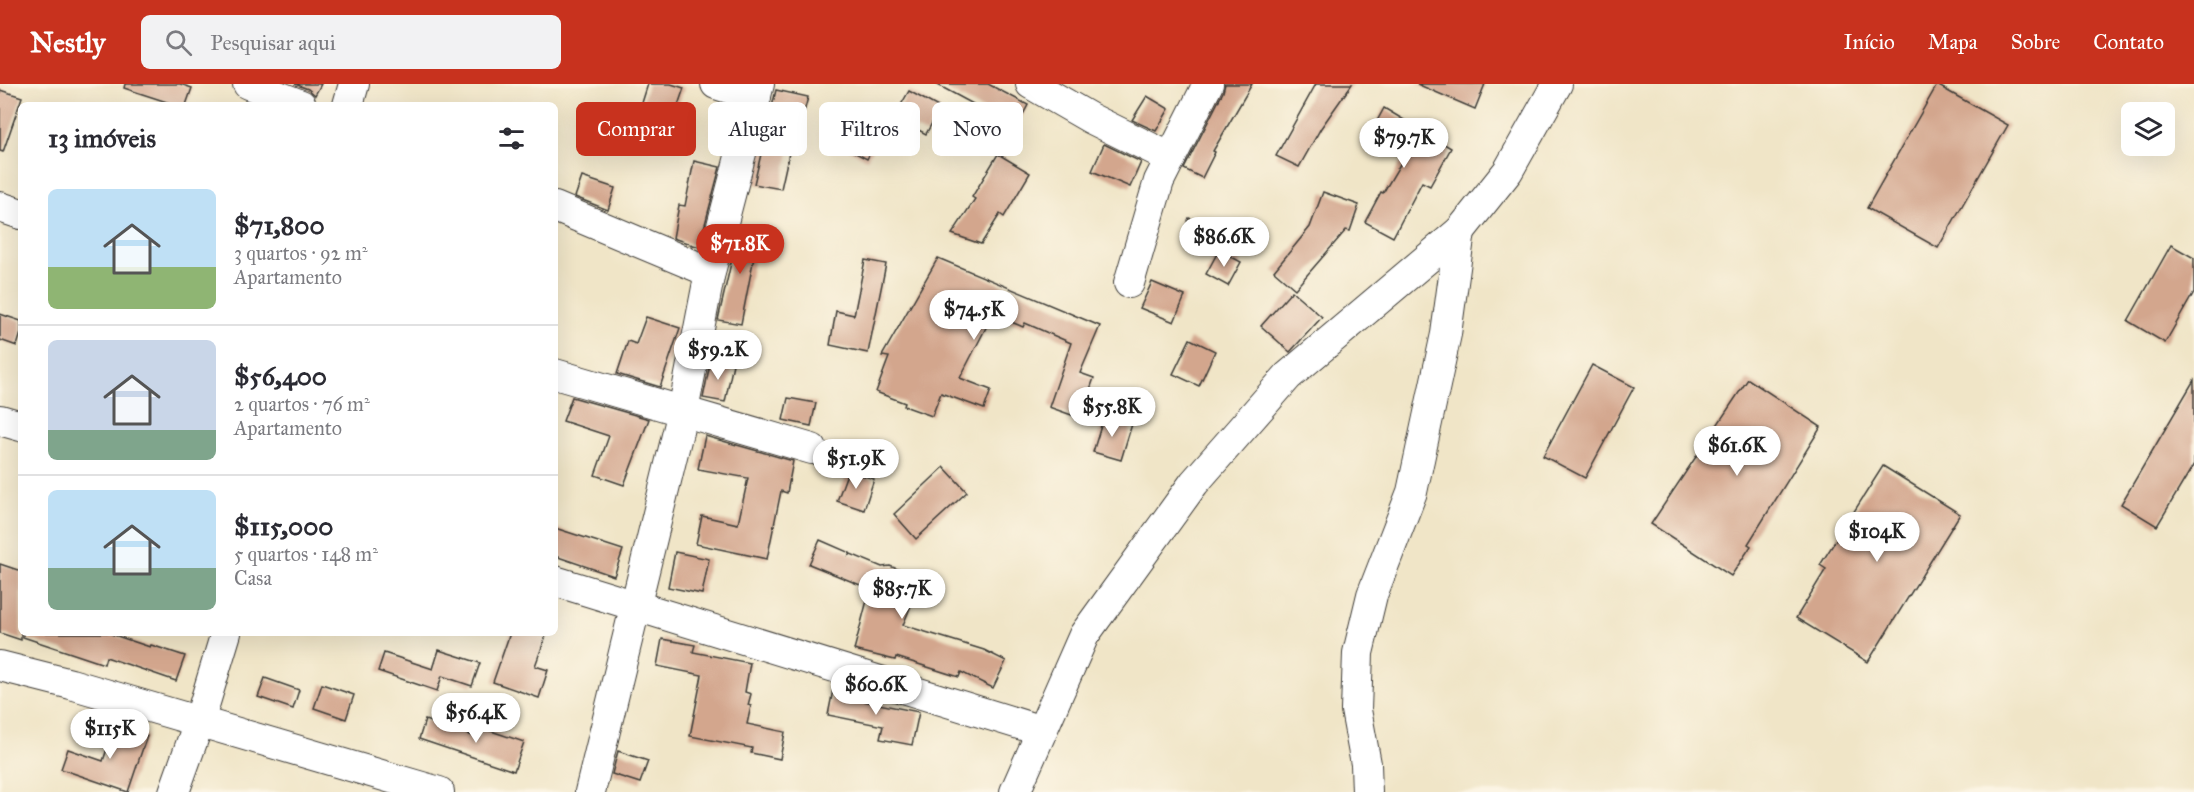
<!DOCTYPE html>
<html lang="pt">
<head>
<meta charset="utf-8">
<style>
	:root { --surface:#fff; --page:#f2f2f3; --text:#2b2b33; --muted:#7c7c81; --line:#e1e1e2; --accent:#c8321e }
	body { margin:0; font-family:"IM FELL Great Primer",serif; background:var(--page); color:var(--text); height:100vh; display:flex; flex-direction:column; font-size:22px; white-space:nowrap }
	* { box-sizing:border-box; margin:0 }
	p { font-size:20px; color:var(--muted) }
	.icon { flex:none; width:33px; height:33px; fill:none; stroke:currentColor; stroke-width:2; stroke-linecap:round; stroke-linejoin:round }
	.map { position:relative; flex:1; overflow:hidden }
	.drawer { position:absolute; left:18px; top:18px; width:540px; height:534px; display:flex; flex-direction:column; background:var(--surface); border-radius:9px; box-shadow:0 6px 24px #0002 }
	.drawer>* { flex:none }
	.hud { position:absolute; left:576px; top:18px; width:570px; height:54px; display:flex; gap:12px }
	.tools { position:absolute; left:2121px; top:18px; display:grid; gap:12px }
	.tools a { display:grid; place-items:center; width:54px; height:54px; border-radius:9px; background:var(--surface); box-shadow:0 6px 24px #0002; font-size:30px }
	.price { position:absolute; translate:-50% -51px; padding:0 14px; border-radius:21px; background:#fff; color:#222; font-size:20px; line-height:39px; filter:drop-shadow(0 2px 3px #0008) }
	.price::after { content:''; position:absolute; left:50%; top:36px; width:18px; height:14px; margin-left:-9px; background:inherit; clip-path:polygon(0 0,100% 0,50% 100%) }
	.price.active { background:var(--accent); color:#fff }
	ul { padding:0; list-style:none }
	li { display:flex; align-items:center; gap:18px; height:150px; padding:0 30px }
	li+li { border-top:2px solid var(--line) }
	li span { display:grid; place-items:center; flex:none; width:168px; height:120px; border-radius:9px; color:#555 }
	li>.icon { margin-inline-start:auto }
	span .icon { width:72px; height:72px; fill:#fffc; stroke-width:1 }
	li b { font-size:26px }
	h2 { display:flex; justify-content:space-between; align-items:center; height:72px; padding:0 30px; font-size:26px }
	.tag { padding:0 21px; border-radius:9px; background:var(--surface); box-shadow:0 6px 24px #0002; font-size:21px; line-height:54px }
	.tag.active { background:var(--accent); color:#fff }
	header { display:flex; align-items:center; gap:36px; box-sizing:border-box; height:84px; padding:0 30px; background:var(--accent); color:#fff }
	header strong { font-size:28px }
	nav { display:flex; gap:33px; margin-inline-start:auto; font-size:21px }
	.search { width:420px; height:54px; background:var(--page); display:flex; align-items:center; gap:15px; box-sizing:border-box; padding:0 21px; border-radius:9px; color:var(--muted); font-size:22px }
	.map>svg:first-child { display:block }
</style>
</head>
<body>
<header>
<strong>Nestly</strong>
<div class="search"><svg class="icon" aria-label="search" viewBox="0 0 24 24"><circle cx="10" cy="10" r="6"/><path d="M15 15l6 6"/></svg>Pesquisar aqui</div>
<nav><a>Início</a><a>Mapa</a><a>Sobre</a><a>Contato</a></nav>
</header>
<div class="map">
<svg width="2194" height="708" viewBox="0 0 2194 708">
	<rect width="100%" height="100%" fill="#fcf5e5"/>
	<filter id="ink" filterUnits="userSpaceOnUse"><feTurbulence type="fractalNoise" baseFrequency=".0167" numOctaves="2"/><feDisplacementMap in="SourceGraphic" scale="12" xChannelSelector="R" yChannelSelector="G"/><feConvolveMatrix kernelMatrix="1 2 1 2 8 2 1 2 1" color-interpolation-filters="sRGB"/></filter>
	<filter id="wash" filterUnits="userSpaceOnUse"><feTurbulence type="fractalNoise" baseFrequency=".008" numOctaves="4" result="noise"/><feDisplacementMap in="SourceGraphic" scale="24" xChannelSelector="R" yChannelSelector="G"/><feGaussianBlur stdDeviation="1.35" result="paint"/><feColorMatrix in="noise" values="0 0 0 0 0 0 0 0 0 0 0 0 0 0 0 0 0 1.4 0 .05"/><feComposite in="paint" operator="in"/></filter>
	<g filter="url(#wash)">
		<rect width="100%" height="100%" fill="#f0e5c7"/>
		<g id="blocks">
			<g fill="#d3a68d">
				<polygon points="125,0 180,0 192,4 186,21 176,21 124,4"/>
				<polygon points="295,0 321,0 315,11 308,5"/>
				<polygon points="648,0 671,0 684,4 674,33 641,22"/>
				<polygon points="936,0 988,0 1028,21 1012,51 983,35 988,28"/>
				<polygon points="1225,0 1252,0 1213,67 1215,68 1202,94 1184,85 1223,8"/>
				<polygon points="1316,0 1352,0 1321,44 1299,83 1276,72"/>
				<polygon points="1417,0 1485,0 1475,25"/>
				<polygon points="1937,1 2008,41 1938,164 1867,124"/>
				<polygon points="0,6 22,13 3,68 0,67"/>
				<polygon points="776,6 808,13 798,52 793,51 781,105 754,100"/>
				<polygon points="909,7 940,24 926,50 894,33"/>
				<polygon points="1147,12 1169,25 1156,47 1132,36"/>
				<polygon points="863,22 888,34 867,75 842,62"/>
				<polygon points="1384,24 1451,64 1430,102 1422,98 1393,153 1365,138 1381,108 1383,109 1405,72 1369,52"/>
				<polygon points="1104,60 1141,78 1130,103 1092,87"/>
				<polygon points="998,70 1030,89 1004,133 1000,130 981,160 952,150 975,115 972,113"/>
				<polygon points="694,77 720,83 699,163 673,154 679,121 685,122"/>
				<polygon points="582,93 615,104 608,126 575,113"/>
				<polygon points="1323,108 1359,121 1350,147 1346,146 1295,205 1274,187 1310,143"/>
				<polygon points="1189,134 1217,145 1209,163 1182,152"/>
				<polygon points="739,144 765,148 759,174 754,173 741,240 718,236"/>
				<polygon points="2171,161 2194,174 2194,208 2165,259 2128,237"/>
				<polygon points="1219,166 1241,178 1228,202 1206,190"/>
				<polygon points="938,174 1100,242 1080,289 1094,294 1080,334 1049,323 1071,259 1025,239 1023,243 993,230 960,294 991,306 984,325 941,309 932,332 904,322 905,319 876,308 889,273 882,272"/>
				<polygon points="865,176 886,180 868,269 830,261 836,227 854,231"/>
				<polygon points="1152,198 1185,212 1174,238 1140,224"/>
				<polygon points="1292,207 1322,233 1290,268 1261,242"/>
				<polygon points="0,230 21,237 21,249 17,262 0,256"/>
				<polygon points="646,233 680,244 660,303 617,290 628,257 636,260"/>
				<polygon points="1190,255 1215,267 1199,302 1173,290"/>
				<polygon points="711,275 733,280 725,318 703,314"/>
				<polygon points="1592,281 1634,303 1585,394 1543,372"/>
				<polygon points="1748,295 1821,343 1748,460 1751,462 1731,492 1651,440"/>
				<polygon points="2194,296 2194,380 2157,442 2121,420"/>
				<polygon points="572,313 649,335 624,401 595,391 609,352 563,337"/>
				<polygon points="788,314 816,319 811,342 783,336"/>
				<polygon points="1104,332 1132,340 1121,376 1093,368"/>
				<polygon points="705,352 793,377 787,409 781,407 767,475 696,460 702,432 738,440 748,394 698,385"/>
				<polygon points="1883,382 1960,430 1868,578 1796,534 1826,485 1820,481"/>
				<polygon points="944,383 967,408 916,455 894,430"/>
				<polygon points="848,387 874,395 864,426 837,417"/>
				<polygon points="555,444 623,466 614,492 555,472"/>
				<polygon points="820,456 850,469 849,471 851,470 882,483 890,482 922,495 903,541 984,566 1006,577 993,604 961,588 959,593 896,573 895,576 854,566 870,505 809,480"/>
				<polygon points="675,468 709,475 702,510 668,503"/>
				<polygon points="0,480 21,487 21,556 0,549"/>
				<polygon points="23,549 108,549 150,563 151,561 185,572 176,597 106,573 104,580 23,553"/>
				<polygon points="510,549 547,549 535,582 548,586 539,614 493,598"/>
				<polygon points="662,555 695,561 693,568 750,579 745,608 751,610 748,621 751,622 747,640 785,648 780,675 751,669 752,664 690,652 702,591 657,582"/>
				<polygon points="439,566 480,579 472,602 442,592 437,607 378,587 384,569 433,585"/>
				<polygon points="265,594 299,606 293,625 258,613"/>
				<polygon points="322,600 354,611 346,635 314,624"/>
				<polygon points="833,606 862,610 864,610 863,617 919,628 912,661 880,655 883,642 828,631"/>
				<polygon points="425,636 479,654 482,644 524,658 514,687 419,655"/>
				<polygon points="115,641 147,652 128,708 61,685 68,665 103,677"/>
				<polygon points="618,667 648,677 640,699 612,690"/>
			</g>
		</g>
	</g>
	<g filter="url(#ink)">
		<use href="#blocks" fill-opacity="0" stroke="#3c3a36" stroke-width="1.5"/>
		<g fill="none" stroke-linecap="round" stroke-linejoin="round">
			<g stroke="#3c3a36" stroke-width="32">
				<g id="minor">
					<polyline points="248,0 301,21"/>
					<polyline points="716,0 756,13"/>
					<polyline points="1031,0 1090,34 1171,74"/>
					<polyline points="348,21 354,0"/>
					<polyline points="0,123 21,130"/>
					<polyline points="555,123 710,188"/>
					<polyline points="1129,199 1159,97 1208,0"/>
					<polyline points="555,290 812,365"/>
					<polyline points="0,336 21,342"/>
					<polyline points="555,497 1042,647"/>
					<polyline points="0,582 71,600 439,708"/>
					<polyline points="174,708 199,638 226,549"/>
					<polyline points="590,708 683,327 710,188 759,0"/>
					<polyline points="1015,708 1084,551 1194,399 1288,292 1460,147 1508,87 1557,0"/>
					<polyline points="1367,708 1366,680 1356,626 1358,569 1372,511 1412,408 1446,250 1460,147"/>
				</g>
			</g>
			<use href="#minor" stroke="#fff" stroke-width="30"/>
		</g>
	</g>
</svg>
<div class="tools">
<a><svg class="icon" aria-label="layers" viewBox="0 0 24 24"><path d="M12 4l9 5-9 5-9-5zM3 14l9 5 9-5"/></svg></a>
</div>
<b class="price" style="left:1404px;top:85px">$79.7K</b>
<b class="price" style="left:1224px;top:184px">$86.6K</b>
<b class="price active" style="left:740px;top:191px">$71.8K</b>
<b class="price" style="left:974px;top:257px">$74.5K</b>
<b class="price" style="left:718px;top:297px">$59.2K</b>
<b class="price" style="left:1112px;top:354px">$55.8K</b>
<b class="price" style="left:1737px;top:393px">$61.6K</b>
<b class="price" style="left:856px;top:406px">$51.9K</b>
<b class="price" style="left:1877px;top:479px">$104K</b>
<b class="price" style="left:902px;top:536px">$85.7K</b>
<b class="price" style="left:876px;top:632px">$60.6K</b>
<b class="price" style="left:476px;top:660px">$56.4K</b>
<b class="price" style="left:110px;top:676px">$115K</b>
<div class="hud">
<a class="tag active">Comprar</a>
<a class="tag">Alugar</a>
<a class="tag">Filtros</a>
<a class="tag">Novo</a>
</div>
<section class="drawer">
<h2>13 imóveis<svg class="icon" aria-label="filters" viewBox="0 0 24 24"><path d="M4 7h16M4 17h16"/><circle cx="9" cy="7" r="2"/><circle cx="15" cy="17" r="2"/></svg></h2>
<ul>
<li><span style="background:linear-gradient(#bfe0f5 65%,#8fb573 0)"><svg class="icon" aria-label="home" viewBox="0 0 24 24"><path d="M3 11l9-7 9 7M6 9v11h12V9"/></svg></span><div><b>$71,800</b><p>3 quartos · 92 m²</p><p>Apartamento</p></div></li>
<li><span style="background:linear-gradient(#c9d6e8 75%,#7fa58c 0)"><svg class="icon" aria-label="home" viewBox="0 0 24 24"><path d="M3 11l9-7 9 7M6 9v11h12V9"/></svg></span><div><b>$56,400</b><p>2 quartos · 76 m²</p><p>Apartamento</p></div></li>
<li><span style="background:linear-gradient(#bfe0f5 65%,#7fa58c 0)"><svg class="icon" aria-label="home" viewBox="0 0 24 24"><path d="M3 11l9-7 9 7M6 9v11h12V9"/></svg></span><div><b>$115,000</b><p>5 quartos · 148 m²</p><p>Casa</p></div></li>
</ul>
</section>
</div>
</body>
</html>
